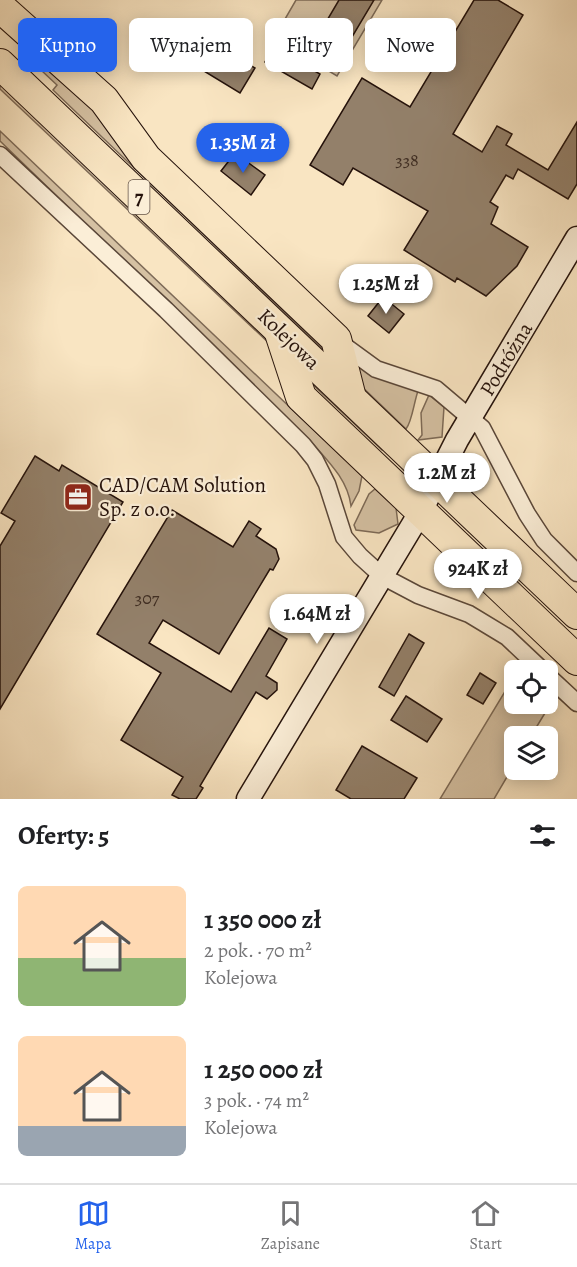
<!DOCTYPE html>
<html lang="pl">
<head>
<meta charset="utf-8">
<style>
	:root { --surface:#fff; --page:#f6f6f6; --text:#202124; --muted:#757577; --line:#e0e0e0; --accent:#2563eb }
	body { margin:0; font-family:Alegreya,serif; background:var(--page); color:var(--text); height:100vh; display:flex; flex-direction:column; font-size:22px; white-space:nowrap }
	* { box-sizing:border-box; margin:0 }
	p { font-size:20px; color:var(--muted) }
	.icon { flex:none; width:33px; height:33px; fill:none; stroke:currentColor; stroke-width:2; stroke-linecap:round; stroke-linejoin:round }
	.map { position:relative; height:799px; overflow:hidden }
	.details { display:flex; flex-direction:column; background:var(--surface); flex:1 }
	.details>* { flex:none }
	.top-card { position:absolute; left:18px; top:18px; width:542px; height:54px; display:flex; gap:12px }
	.tools { position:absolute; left:504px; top:660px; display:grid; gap:12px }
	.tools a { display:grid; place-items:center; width:54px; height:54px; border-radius:9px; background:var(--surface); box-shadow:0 3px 15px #0003; font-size:30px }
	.price { position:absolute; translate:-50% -51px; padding:0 14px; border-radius:21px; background:#fff; color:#222; font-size:20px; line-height:39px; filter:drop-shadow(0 2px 3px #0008) }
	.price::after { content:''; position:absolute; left:50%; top:36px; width:18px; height:14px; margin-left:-9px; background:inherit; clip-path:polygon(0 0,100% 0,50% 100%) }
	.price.active { background:var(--accent); color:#fff }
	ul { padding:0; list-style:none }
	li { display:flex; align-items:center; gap:18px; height:150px; padding:0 18px }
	li span { display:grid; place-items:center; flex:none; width:168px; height:120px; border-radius:9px; color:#555 }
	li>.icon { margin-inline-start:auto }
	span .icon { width:72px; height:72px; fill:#fffc; stroke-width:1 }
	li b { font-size:26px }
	h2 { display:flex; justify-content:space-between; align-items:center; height:72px; padding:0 18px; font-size:26px }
	.tag { padding:0 21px; border-radius:9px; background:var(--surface); box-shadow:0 3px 15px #0003; font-size:21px; line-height:54px }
	.tag.active { background:var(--accent); color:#fff }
	.tabs { display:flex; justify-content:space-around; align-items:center; height:84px; border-top:2px solid var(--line); background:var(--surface); font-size:16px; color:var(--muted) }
	.tabs a { display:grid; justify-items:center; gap:3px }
	.tabs .active { color:var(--accent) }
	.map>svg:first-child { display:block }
</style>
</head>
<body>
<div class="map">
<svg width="577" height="799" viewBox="0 0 577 799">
	<rect width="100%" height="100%" fill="#f9e5c2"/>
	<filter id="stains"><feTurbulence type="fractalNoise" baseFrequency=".00333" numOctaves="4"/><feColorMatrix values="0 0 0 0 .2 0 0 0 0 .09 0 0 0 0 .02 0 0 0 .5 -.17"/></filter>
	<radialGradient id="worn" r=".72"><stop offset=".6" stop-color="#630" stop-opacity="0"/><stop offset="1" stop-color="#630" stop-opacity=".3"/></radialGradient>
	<g fill="#d5c1a3" stroke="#7d6a57" stroke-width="1.5">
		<polygon points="296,0 382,0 337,76 274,38"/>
		<path d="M50,62l273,275 95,54c-4,11 -6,31 -12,38l-353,-339 4,-5 -15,-14z"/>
		<polygon points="0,78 386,445 382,450 0,89"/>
		<path d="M0,131l362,345 -3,15 -8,15c-3,-25 -21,-43 -37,-61l-314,-304z"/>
		<polygon points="429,395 444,407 442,437 418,440 422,435 421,413"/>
		<polygon points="375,489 396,508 398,524 379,533 356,530 354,525 369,494"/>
		<polygon points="512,680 514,682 514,704 536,704 545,713 531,736 514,736 514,765 494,799 440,799"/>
	</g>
	<g fill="#93806a" stroke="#25120b" stroke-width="1.5">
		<polygon points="339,0 374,0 352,37 326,22"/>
		<polygon points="474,0 498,0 523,15 453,134 482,152 497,126 512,134 506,145 548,170 577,122 577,184 568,199 518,169 513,179 506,175 490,202 498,207 491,224 528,247 517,266 486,296 457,278 455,282 404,250 428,211 353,168 343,185 310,165 362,78 410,107"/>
		<polygon points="208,40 255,68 240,93 194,65"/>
		<polygon points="273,47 320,74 312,89 265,62"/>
		<polygon points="235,153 265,175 251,195 221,171"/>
		<polygon points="383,297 404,314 389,333 368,316"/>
		<polygon points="35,456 59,471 62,465 123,502 0,709 0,546 15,521 1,513"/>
		<polygon points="172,510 233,547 249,521 261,529 256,536 276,549 279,559 273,570 270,569 219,654 163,620 149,643 231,692 269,628 287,639 266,676 277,683 277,690 267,699 256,692 200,786 203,788 196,799 180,799 172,795 183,777 121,740 161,673 97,634"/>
		<polygon points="409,634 424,643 394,696 379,687"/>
		<polygon points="480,673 496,683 483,704 467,695"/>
		<polygon points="406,696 442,719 427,742 391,720"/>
		<polygon points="362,746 417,778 404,799 351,799 336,790"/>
	</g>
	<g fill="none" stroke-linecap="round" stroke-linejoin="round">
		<g stroke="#5a4739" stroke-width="19">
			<g id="street">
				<polyline points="0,155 166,310 303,445 315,460 327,484 344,537 360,556 382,576 418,595 469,614 507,637 542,670"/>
				<polyline points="339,342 376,369 436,389 482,428 527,514 544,540 577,573"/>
				<polyline points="548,676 577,703"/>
			</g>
		</g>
		<g stroke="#25120b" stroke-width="25">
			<polyline id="secondary" points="248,799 421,511 457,440 577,238"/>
		</g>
		<g stroke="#25120b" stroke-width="32">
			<g id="highway">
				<polyline points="0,7 104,100 146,158 336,339 351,398"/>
				<polyline points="0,64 577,614"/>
				<polyline points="280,333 301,397 577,660"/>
			</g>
		</g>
		<use href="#street" stroke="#fbeed7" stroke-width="16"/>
		<use href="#secondary" stroke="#fbeed7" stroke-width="22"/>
		<use href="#highway" stroke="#f9e5c2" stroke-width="30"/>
	</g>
	<defs>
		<g id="office-square" transform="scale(1.5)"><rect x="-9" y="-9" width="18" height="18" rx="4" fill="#8f2418" stroke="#fbeed7"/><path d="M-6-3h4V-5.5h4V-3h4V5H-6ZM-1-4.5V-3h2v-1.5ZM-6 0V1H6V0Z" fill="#fff"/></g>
	</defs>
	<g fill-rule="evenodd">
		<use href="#office-square" x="78" y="497"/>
	</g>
	<g text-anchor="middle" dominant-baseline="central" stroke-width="4.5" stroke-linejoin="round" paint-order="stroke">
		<g font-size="18" fill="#402e23">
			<text x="407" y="160">338</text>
			<text x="147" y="598">307</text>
		</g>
		<rect fill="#fbeed7" stroke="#655448" stroke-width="1.5" x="128.5" y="180" width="21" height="34" rx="4.5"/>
		<g font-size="20" font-weight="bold" fill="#25120b">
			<text x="139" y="197">7</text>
		</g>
		<g font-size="21" fill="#25120b" stroke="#fbeed7">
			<text transform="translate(289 339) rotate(44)">Kolejowa</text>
			<text transform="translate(506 359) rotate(-59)">Podróżna</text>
		</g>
		<g font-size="21" fill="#25120b" stroke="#fbeed7" text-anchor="start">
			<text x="99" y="485">CAD/CAM Solution<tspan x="99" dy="24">Sp. z o.o.</tspan></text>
		</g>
	</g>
	<rect width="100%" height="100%" filter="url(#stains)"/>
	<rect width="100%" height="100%" fill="url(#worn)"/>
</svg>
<div class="tools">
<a><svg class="icon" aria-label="locate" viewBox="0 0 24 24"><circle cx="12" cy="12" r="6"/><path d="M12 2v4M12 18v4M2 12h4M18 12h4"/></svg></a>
<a><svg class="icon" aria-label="layers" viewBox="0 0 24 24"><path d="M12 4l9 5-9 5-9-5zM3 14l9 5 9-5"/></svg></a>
</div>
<b class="price active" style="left:243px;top:174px">1.35M zł</b>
<b class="price" style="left:386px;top:315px">1.25M zł</b>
<b class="price" style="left:447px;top:504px">1.2M zł</b>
<b class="price" style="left:478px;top:600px">924K zł</b>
<b class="price" style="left:317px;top:645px">1.64M zł</b>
<div class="top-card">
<a class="tag active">Kupno</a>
<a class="tag">Wynajem</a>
<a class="tag">Filtry</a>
<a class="tag">Nowe</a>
</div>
</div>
<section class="details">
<h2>Oferty: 5<svg class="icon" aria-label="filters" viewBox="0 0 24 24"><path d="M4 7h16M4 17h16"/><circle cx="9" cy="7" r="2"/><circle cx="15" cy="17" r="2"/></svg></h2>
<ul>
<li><span style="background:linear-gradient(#ffd9b3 60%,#8fb573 0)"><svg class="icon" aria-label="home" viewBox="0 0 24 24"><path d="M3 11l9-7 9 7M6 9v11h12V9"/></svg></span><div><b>1 350 000 zł</b><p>2 pok. · 70 m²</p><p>Kolejowa</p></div></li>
<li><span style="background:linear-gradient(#ffd9b3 75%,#9aa5b1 0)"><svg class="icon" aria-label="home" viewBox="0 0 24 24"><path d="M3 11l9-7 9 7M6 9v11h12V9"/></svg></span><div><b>1 250 000 zł</b><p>3 pok. · 74 m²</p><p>Kolejowa</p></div></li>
</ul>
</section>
<nav class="tabs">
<a class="active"><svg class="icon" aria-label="map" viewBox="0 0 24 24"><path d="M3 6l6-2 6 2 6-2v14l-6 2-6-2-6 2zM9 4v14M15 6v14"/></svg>Mapa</a>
<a><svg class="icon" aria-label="saved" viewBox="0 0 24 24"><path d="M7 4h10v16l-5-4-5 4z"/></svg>Zapisane</a>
<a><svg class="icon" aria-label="home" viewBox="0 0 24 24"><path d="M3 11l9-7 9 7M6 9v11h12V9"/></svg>Start</a>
</nav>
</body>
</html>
